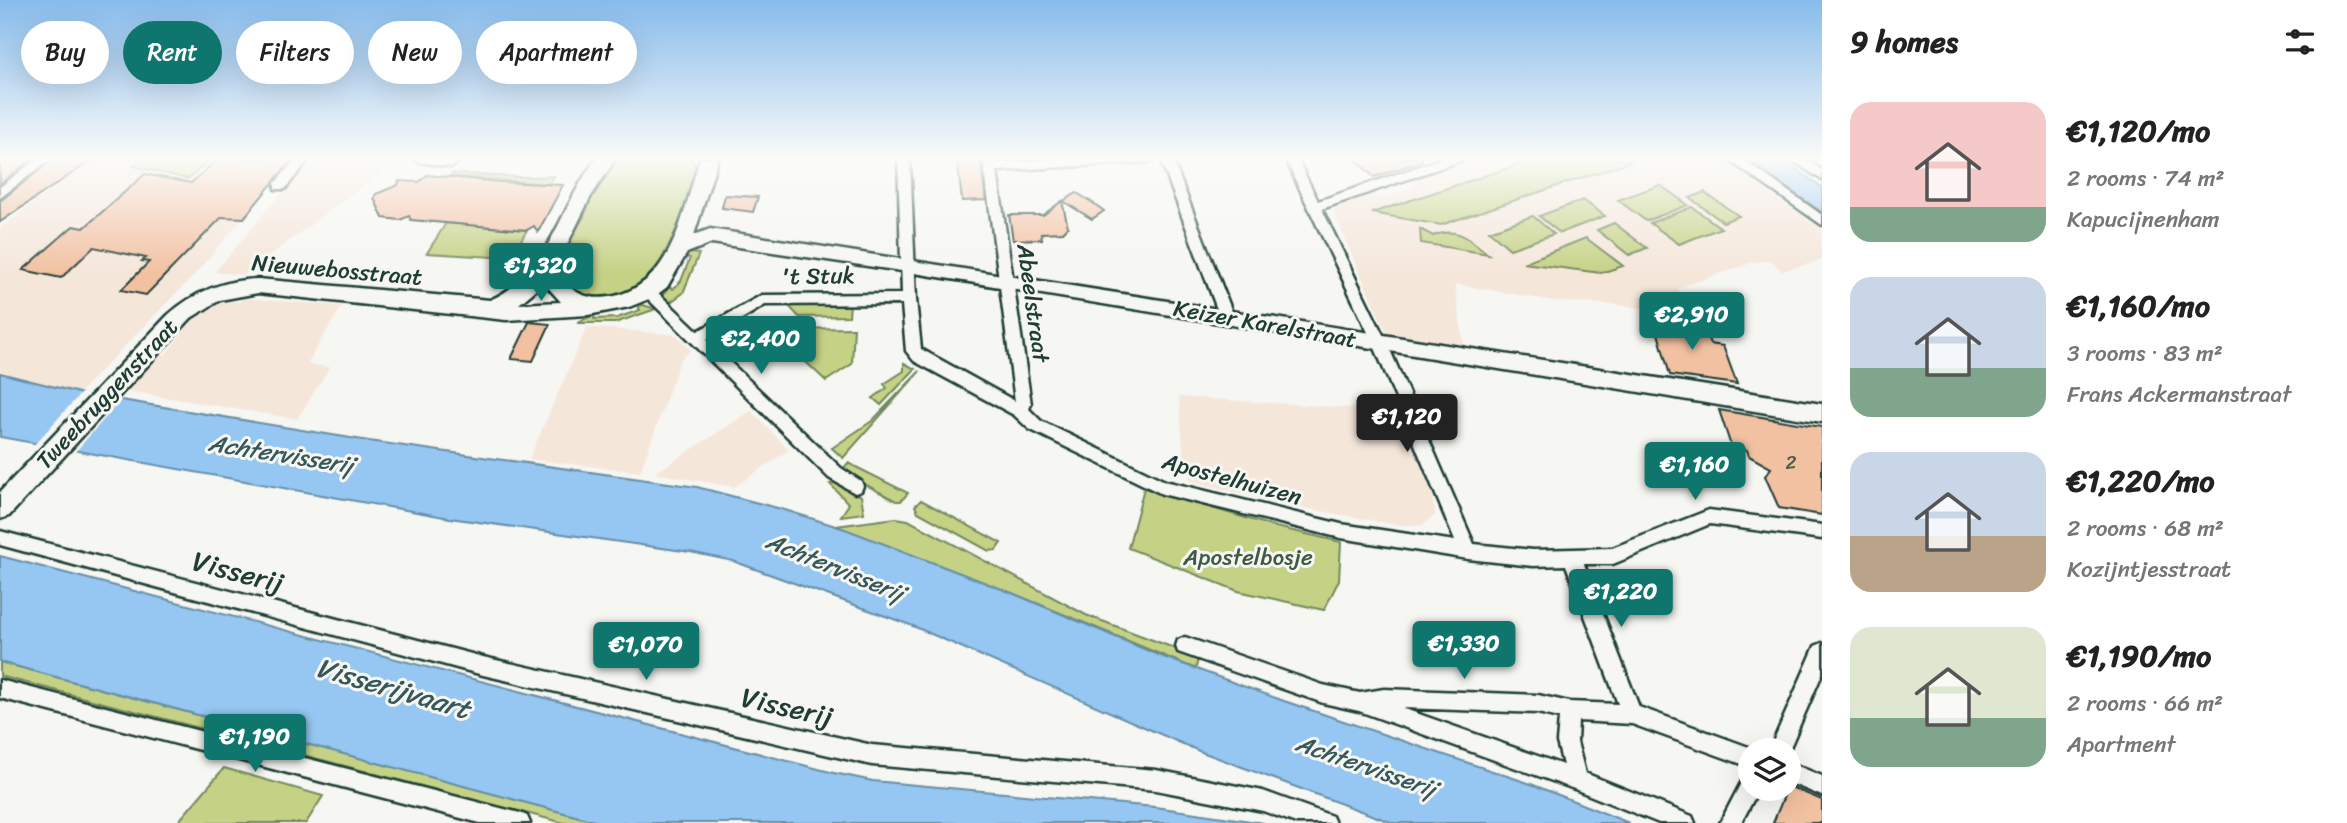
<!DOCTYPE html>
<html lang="en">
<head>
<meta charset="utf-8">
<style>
	:root { --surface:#fff; --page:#f6f6f6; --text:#222; --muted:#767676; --accent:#0f766e }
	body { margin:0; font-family:Sriracha,sans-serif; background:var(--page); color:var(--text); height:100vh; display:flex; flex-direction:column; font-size:26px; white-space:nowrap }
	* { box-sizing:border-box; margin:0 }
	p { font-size:23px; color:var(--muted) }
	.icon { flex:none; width:38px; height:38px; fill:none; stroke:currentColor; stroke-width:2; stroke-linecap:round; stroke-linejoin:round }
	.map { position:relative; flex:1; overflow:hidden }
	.sheet { display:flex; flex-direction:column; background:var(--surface); width:525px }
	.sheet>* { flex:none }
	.hud { position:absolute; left:21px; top:21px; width:665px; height:63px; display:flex; gap:14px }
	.tools { position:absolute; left:1738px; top:738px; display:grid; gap:14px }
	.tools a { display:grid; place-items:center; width:63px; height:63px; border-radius:50%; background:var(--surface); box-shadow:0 7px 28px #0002; font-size:35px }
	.price { position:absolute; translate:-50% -60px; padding:0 16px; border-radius:7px; background:var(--accent); color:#fff; font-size:23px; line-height:46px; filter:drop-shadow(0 2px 4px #0008) }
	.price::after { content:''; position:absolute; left:50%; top:42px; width:21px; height:16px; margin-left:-10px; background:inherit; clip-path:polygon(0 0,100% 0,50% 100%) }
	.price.selected { background:#222; color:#fff }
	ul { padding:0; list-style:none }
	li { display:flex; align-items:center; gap:21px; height:175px; padding:0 28px }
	li span { display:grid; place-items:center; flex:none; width:196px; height:140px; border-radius:21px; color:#555 }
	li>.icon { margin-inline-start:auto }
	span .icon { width:84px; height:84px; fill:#fffc; stroke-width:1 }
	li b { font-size:30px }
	h2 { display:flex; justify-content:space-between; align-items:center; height:84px; padding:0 28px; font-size:30px }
	.chip { padding:0 24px; border-radius:32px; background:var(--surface); box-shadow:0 7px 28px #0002; font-size:24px; line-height:63px }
	.chip.selected { background:var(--accent); color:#fff }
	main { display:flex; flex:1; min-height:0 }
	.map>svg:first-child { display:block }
</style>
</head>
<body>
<main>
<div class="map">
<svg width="1822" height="823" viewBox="0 0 1822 823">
	<rect width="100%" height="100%" fill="#f6f6f2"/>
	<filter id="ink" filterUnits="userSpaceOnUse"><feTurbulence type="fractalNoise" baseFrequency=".0143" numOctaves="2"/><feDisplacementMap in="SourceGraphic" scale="14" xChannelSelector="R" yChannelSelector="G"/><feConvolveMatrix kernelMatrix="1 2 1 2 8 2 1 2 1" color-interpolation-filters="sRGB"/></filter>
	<g filter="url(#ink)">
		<g fill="#f5e6da">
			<polygon points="95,158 295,158 193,276 79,393 0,373 0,228"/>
			<polygon points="311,158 383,158 393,163 244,275 215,272"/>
			<polygon points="1473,158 1719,158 1822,229 1822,260 1782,271 1771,260 1751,263 1678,288 1692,327 1705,329 1710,344 1723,346 1738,386 1670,375 1651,309 1620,305 1554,301 1455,284 1464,348 1388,336 1333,212 1337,203 1372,192 1379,199 1416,187 1408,180"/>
			<polygon points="243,298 342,306 307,364 330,367 297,419 127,391 154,354 165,355 196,315 221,300 240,302"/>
			<polygon points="587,327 677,335 691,350 680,360 640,472 529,459"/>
			<polygon points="1179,397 1397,411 1432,492 1435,515 1423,525 1399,525 1287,505 1188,480 1195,463 1184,458"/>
			<polygon points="751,411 789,450 734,487 655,473"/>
		</g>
		<g fill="#c5d286" stroke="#72885d" stroke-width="2">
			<polygon points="143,158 212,158 188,179 133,166"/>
			<path d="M618,158h73l5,10c-6,31 -30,95 -53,116 -18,17 -78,23 -82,-12 -2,-18 14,-39 22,-54 9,-20 17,-45 35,-60z"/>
			<polygon points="1538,158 1635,160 1441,225 1372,213"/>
			<path d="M452,173c37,2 71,6 102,3l-4,8 -100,-8z"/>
			<polygon points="1660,185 1688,205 1646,221 1618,200"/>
			<polygon points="1705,192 1705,193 1739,216 1723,222 1690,198"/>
			<polygon points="1583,200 1605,216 1560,233 1539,216"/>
			<polygon points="1692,207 1721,228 1679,244 1650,223"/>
			<polygon points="1533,216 1554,234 1510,249 1489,231"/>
			<polygon points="446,223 527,230 511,258 427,253"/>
			<polygon points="1614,223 1647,248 1629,255 1597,230"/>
			<path d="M1420,229l13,7c24,-10 37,3 55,18l-67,-11z"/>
			<polygon points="1586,238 1623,266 1601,273 1523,263"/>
			<polygon points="687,253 699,254 683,293 669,303 663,295 669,286 673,289 681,281 690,258 685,257"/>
			<polygon points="850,304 849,316 799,317 788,305"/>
			<polygon points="643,305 656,309 615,323 577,323 595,314 594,319 617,318 640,310 638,306"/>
			<polygon points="854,328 852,364 826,381 774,332 779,329"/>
			<polygon points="904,363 915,369 881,405 873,398 887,388 884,384 904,371"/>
			<polygon points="920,371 843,458 832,448 872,421"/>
			<polygon points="848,463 908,493 901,501 896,501 844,473 842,470"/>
			<polygon points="836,482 861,496 864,513 841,516 849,504 830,484"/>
			<polygon points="1144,488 1276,527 1341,542 1339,580 1324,610 1238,591 1128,548"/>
			<polygon points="921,500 1001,543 996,550 989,551 918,512 915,506"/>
			<polygon points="896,518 908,520 1086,615 1198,657 1196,669 1012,593 836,526"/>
			<polygon points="0,662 602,823 564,823 0,676"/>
			<polygon points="224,768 323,796 306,823 177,823"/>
		</g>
		<g fill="#96c6f2" stroke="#668fa6" stroke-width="2">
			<polygon points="1742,158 1780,158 1822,187 1822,212"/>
			<polygon points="0,373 79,393 369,441 697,487 785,510 845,529 1012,593 1158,655 1284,701 1531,784 1629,823 1393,823 1199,751 913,626 733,561 690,552 450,518 0,437"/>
			<polygon points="0,556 834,773 873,781 1155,807 1264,823 602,823 0,662"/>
		</g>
		<polygon fill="#f6f6f2" points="82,392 122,399 75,452 34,445"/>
		<g fill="#f2c1a2" stroke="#1f3d34" stroke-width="2">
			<polygon points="0,158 34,158 0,184"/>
			<polygon points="55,158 95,158 0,222 0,201"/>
			<polygon points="219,158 293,158 244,218 222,217 146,295 121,290 149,262 142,261 146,258 94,247 61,278 23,270 73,226 84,228 145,174 191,183"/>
			<polygon points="957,158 980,158 986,200 962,201"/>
			<polygon points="1354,158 1422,158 1422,161 1374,177"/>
			<polygon points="427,175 501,182 563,185 538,232 534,226 527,230 411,220 409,216 400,220 383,218 374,198 376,194 398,185 399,181 419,182"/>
			<polygon points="1077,193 1093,203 1104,211 1092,219 1063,201"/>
			<polygon points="725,195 758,197 753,212 722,208"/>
			<polygon points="1062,201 1068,227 1063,232 1041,233 1042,239 1013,240 1009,215 1043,215"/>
			<polygon points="1651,309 1666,312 1672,324 1705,329 1710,344 1723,346 1737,384 1670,375"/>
			<polygon points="529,322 550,324 533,361 511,359"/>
			<polygon points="1719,410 1822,427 1822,515 1779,508 1765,476 1771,468 1749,456 1747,450 1731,446"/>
			<polygon points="1788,786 1822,800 1822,823 1773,823"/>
		</g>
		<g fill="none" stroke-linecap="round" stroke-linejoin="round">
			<g stroke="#1f3d34" stroke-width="5">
				<g id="street">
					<polygon points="38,158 52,158 0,198 0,187"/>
					<polygon points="297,158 310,158 285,189 275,189 275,183"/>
					<polygon points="413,158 456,160 458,163 452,167 419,162"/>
					<path d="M898,158h12l6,141 5,50 94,52 -32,-243h12l1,5 82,-5h78l-6,4 -153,9 34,233 -2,5 12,12 124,60 176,43 114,17 -82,-198 -88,-185h12l21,43 125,-43h19l-2,3 -138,48 65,134 87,201 59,6 79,-2 97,-38 113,15v14l-112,-15 -97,40h-29l55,143 118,43 -7,1v16l-118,-43 -54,-3 -1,21 8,31 107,43 3,7h-36l-82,-33 -218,-79 -36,-8 -145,-51 -2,-6 2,-6 7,-3 138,48 37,8 24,-4 154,6 31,7 49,2 -52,-139 -33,1 -65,-7 -127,-21 -179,-44 -133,-65 -15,-14 -100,-54 -8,-10 -4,-47 -137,1 -58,35 134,128 20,13 2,5 -2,5 -6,2 -26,-15 -188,-186 7,-5 5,1 45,43 64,-36 140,-1zM1402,708l136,5 21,5 -2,24 6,23z"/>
					<polygon points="1160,158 1172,158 1234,317 1232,321 1227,322 1220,317"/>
					<polygon points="1726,158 1741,158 1822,215 1822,225"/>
					<polygon points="1789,158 1804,158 1822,170 1822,180"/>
					<polygon points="0,531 483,657 872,745 1156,770 1263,791 1332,816 1335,823 1296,823 1263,811 1156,790 872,765 483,675 0,545"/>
					<polygon points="1822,643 1822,674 1788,752 1769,751 1815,646"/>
					<polygon points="0,680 520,813 527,816 530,823 480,823 0,698"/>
					<polygon points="1788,762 1822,776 1822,796 1788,782"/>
					<polygon points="1750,776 1750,789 1759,789 1741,823 1720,823 1743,779"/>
				</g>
			</g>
			<g stroke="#1f3d34" stroke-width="5">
				<path id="secondary" d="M597,158h19l-26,40 -30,61 6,25c15,14 30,16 49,12 60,-15 68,-86 85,-138h18l-24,77 16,-6 1112,175v18l-914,-150 -196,-29 -25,10 -20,34 -13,10 -25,10 -41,8 -82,5 -248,-27 -38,7 -29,18 -182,198 -9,3v-27l168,-177c26,-23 55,-35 90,-36l232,21c62,-28 68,-92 107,-142zM544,283l17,19 -42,2z"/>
			</g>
			<use href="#street" fill="#f6f6f2" fill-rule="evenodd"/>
			<use href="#secondary" fill="#f6f6f2" fill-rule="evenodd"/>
		</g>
	</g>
	<linearGradient id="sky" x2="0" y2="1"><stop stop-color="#87bbec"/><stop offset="0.58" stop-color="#fbfbf9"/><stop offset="1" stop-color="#fbfbf9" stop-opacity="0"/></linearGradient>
	<rect width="1822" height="273" fill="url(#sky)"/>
	<g text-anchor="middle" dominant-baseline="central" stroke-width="6" stroke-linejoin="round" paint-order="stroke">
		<g font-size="19" fill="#545e50">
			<text x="1791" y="462">2</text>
		</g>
		<g font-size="23" fill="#1f3d34" stroke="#f6f6f2">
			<text transform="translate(337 270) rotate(5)">Nieuwebosstraat</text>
			<text transform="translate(818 276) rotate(-1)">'t Stuk</text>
			<text transform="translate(1033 303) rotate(82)">Abeelstraat</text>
			<text transform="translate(1265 324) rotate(10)">Keizer Karelstraat</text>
			<text transform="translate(107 394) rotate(-47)">Tweebruggenstraat</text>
			<text transform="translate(1232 479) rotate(15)">Apostelhuizen</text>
		</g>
		<g font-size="23" fill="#405b44" stroke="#f6f6f2">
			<text x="1248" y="557">Apostelbosje</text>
		</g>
		<g font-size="24" font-style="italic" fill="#37585a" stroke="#f6f6f2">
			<text transform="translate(281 454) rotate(9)">Achtervisserij</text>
			<text transform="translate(835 567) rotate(22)">Achtervisserij</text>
			<text transform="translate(1366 766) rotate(19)">Achtervisserij</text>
		</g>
		<g font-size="28" fill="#1f3d34" stroke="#f6f6f2">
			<text transform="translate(238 572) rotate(15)">Visserij</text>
			<text transform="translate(787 707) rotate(13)">Visserij</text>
		</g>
		<g font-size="28" font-style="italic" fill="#37585a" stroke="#f6f6f2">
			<text transform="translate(393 688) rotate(16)">Visserijvaart</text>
		</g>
	</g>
</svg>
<div class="tools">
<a><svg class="icon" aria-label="layers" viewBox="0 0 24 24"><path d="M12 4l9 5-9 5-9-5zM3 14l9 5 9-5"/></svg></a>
</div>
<b class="price" style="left:541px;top:303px">€1,320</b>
<b class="price" style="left:1692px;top:352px">€2,910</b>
<b class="price" style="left:761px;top:376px">€2,400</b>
<b class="price selected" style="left:1407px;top:454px">€1,120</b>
<b class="price" style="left:1695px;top:502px">€1,160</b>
<b class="price" style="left:1621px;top:629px">€1,220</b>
<b class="price" style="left:1464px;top:681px">€1,330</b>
<b class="price" style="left:646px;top:682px">€1,070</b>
<b class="price" style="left:255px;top:774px">€1,190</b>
<div class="hud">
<a class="chip">Buy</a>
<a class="chip selected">Rent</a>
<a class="chip">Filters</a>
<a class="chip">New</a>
<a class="chip">Apartment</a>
</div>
</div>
<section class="sheet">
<h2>9 homes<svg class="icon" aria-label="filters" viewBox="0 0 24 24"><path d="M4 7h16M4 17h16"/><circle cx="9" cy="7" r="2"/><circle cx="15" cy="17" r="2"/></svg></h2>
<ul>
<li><span style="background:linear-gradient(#f6c9c9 75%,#7fa58c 0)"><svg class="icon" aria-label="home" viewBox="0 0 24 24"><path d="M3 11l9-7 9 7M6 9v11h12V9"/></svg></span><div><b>€1,120/mo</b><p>2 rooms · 74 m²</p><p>Kapucijnenham</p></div></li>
<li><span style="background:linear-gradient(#c9d6e8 65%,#7fa58c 0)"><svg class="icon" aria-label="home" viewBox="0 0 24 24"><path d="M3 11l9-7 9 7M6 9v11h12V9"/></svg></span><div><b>€1,160/mo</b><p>3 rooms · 83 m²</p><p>Frans Ackermanstraat</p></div></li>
<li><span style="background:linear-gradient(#c9d6e8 60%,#b9a48a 0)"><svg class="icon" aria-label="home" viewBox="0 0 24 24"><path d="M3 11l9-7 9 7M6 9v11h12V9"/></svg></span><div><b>€1,220/mo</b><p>2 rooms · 68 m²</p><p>Kozijntjesstraat</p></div></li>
<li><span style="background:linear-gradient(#dfe7d0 65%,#7fa58c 0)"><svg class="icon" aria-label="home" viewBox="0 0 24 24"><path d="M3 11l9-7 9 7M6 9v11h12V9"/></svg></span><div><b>€1,190/mo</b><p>2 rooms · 66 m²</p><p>Apartment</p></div></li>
</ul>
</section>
</main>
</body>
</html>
